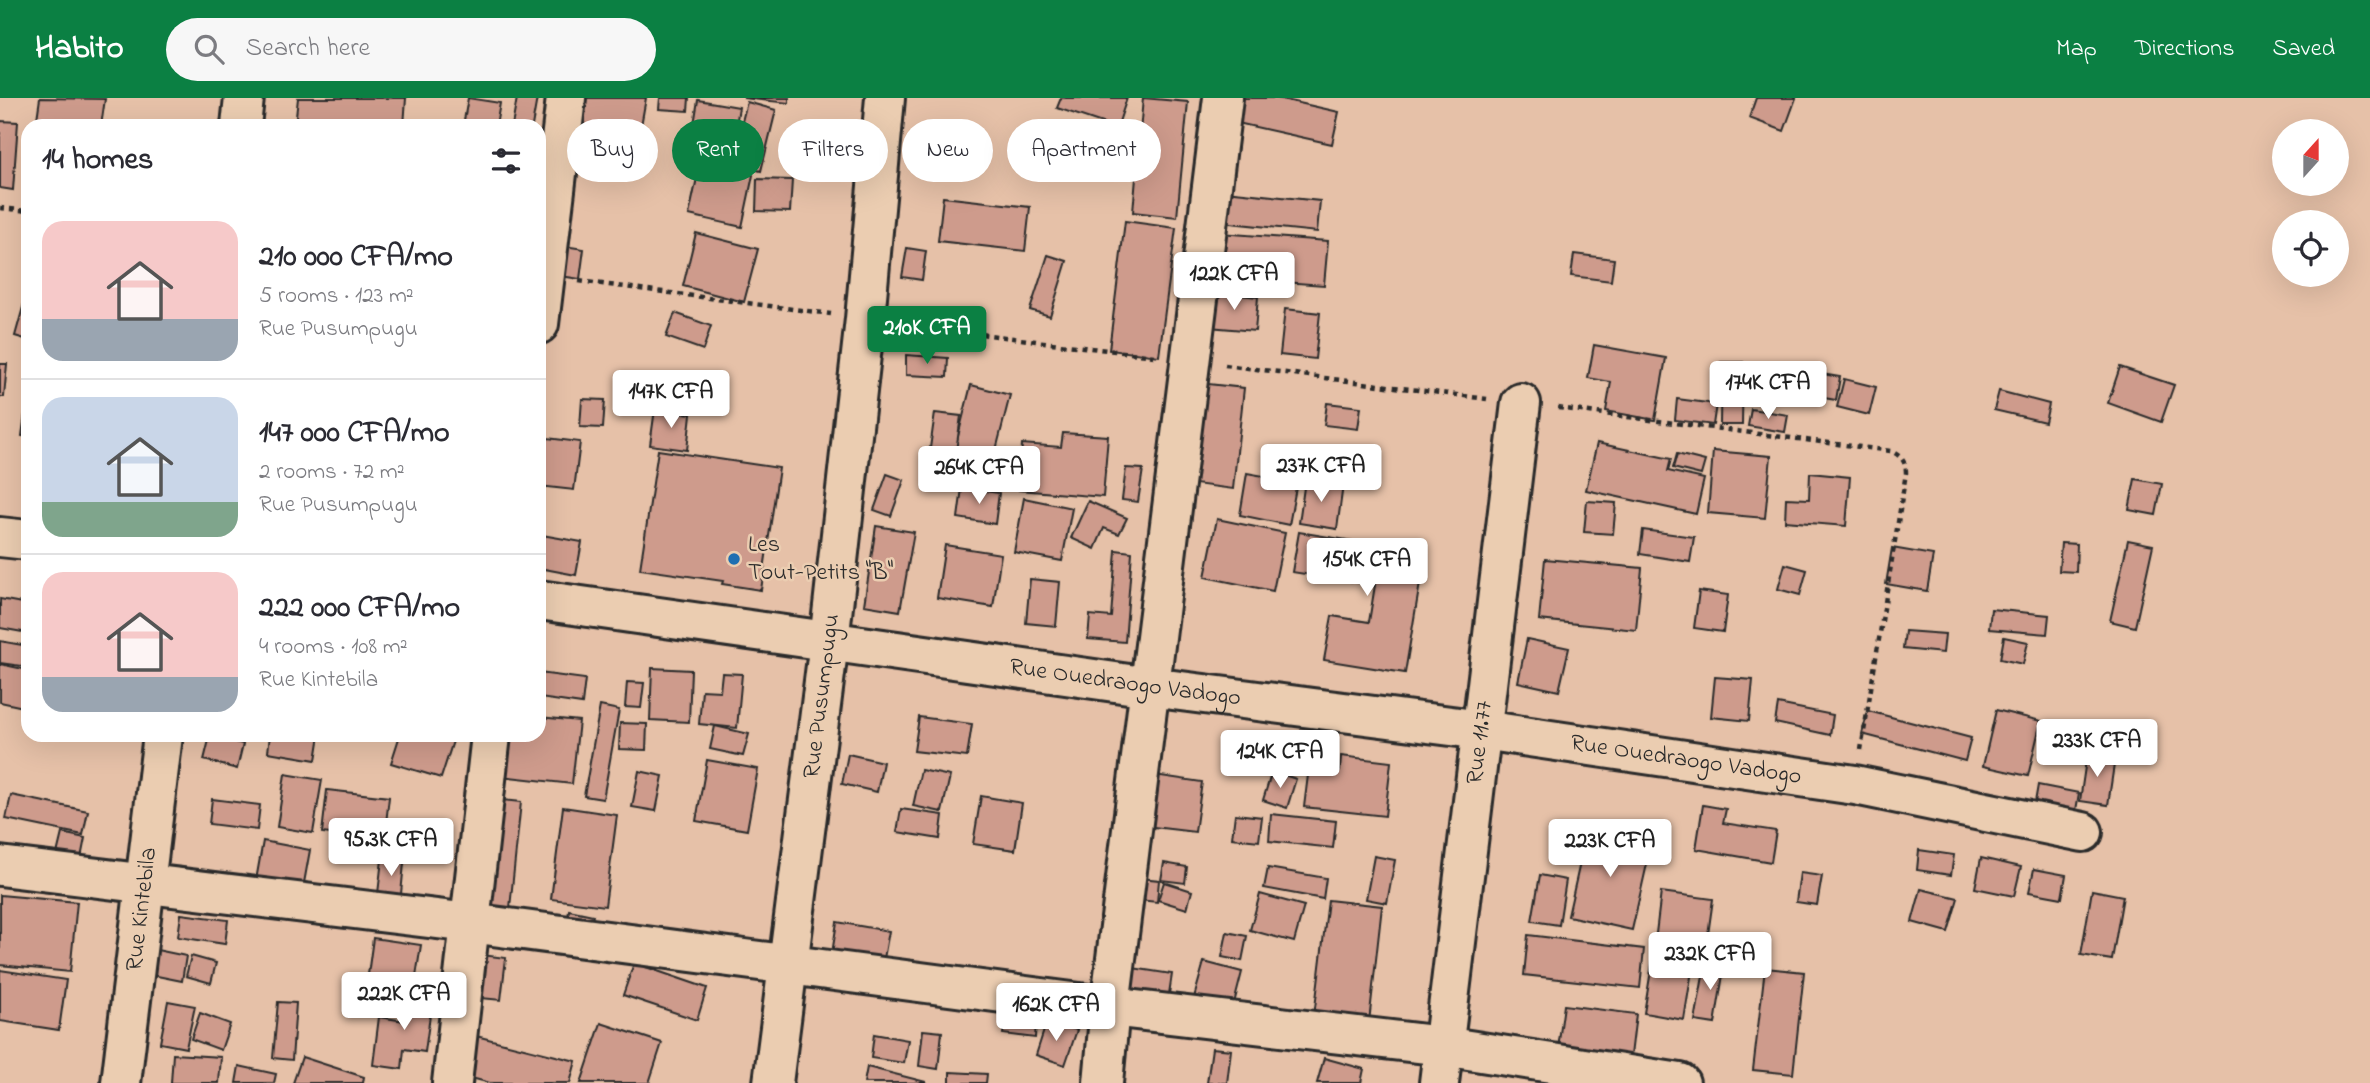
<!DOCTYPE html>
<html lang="en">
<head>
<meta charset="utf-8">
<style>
	:root { --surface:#fff; --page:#f7f7f7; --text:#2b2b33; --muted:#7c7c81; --line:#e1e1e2; --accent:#0b8043 }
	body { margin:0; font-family:"Indie Flower",sans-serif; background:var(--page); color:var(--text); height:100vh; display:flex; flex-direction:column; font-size:26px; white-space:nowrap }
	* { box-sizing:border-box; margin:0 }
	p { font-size:23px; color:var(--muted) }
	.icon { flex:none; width:38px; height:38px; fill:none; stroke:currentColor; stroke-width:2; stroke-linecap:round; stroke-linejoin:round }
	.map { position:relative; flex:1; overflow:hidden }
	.sheet { position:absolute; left:21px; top:21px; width:525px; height:623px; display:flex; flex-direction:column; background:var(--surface); border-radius:21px; box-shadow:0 7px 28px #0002 }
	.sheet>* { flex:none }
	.top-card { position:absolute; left:567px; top:21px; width:665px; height:63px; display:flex; gap:14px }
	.needle { width:46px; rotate:21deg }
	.controls { position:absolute; left:2272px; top:21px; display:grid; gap:14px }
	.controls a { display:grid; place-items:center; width:77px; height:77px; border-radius:50%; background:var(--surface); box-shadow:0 7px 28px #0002; font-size:35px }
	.price { position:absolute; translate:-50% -60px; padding:0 16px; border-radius:7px; background:#fff; color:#222; font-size:23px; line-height:46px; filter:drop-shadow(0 2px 4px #0008) }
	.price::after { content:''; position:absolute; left:50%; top:42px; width:21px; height:16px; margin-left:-10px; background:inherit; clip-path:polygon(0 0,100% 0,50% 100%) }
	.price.selected { background:var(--accent); color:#fff }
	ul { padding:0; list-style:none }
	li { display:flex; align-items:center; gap:21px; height:175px; padding:0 21px }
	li+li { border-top:2px solid var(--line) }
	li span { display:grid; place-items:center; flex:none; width:196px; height:140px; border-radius:21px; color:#555 }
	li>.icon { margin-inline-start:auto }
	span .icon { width:84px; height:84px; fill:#fffc; stroke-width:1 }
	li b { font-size:30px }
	h2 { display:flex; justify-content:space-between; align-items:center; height:84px; padding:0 21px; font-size:30px }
	.pill { padding:0 24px; border-radius:32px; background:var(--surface); box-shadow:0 7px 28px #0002; font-size:24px; line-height:63px }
	.pill.selected { background:var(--accent); color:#fff }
	header { display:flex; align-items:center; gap:42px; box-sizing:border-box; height:98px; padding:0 35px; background:var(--accent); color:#fff }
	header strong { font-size:33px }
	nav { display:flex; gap:38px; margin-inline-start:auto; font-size:24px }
	.search { width:490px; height:63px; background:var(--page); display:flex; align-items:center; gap:18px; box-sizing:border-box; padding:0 24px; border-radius:38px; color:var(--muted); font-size:26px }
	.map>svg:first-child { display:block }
</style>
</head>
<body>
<header>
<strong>Habito</strong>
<div class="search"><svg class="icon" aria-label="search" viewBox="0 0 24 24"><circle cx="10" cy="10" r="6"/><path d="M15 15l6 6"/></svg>Search here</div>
<nav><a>Map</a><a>Directions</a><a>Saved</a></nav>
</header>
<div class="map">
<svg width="2370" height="985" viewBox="0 0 2370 985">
	<rect width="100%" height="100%" fill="#e6c1a8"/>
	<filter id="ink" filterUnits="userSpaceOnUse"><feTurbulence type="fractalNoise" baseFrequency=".0143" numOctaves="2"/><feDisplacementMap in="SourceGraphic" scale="14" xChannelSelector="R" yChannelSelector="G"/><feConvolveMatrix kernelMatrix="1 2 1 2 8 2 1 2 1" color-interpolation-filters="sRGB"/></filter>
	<g filter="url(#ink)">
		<g fill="#ce9b8c" stroke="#2b2b2b" stroke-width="2">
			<polygon points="40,0 105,1 101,28 36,28"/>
			<polygon points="298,0 406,0 404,28 295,28"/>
			<polygon points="468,0 500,5 496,28 463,28"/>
			<polygon points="517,0 537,0 532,28 512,28"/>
			<polygon points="583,0 646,0 637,50 577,39"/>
			<polygon points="660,0 689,0 688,13 659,11"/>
			<polygon points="743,0 789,0 789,5"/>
			<polygon points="1061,0 1127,0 1117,30 1057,10"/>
			<polygon points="1143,0 1188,4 1177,119 1133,114"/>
			<polygon points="1238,0 1277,0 1339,14 1332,46 1233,24"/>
			<polygon points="1756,0 1796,0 1784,33 1749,20"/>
			<polygon points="698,2 739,9 730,64 689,57"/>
			<polygon points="747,4 776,12 761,73 731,66"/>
			<polygon points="0,23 18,24 13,92 0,90"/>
			<polygon points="700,66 753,77 742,129 689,117"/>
			<polygon points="757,81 792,82 790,114 756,113"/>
			<polygon points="1225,93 1320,103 1317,134 1221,124"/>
			<polygon points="943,99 1030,109 1025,153 938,143"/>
			<polygon points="1125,123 1176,130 1159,258 1109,252"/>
			<polygon points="696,135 758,151 744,204 683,188"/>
			<polygon points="1219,135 1328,143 1324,187 1215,179"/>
			<polygon points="545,145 584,151 580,181 541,175"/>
			<polygon points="907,150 926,153 922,182 902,179"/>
			<polygon points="1574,156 1614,161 1611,183 1571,178"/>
			<polygon points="1048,157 1067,163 1050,218 1030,212"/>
			<polygon points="1213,194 1258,199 1255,233 1209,229"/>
			<polygon points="25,202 28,203 28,242 15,238"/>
			<polygon points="1285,211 1320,215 1315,261 1280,257"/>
			<polygon points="675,215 711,228 703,252 666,239"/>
			<polygon points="1594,247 1666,260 1655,322 1606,313 1611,284 1588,280"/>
			<polygon points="906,257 948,260 947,279 906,277"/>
			<polygon points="1721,264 1743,264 1742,327 1720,327"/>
			<polygon points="0,266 7,266 4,299 0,299"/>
			<polygon points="1769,267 1840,279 1836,302 1765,290"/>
			<polygon points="2120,269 2174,287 2161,324 2108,305"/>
			<polygon points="1844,281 1876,289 1869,317 1837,309"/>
			<polygon points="1199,285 1244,290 1233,391 1187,385"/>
			<polygon points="971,287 1010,297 992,368 953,358"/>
			<polygon points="1999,293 2049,306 2045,324 1994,312"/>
			<polygon points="28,294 28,339 22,338"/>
			<polygon points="582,301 605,302 603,330 580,329"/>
			<polygon points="1677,301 1716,306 1713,327 1675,322"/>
			<polygon points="1327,305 1361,309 1358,331 1324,327"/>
			<polygon points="655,311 691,316 687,352 650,347"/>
			<polygon points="1751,311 1788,317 1785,334 1748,328"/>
			<polygon points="935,315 961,318 955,360 929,357"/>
			<polygon points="1063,335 1108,338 1103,399 1019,392 1022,346 1061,349"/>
			<polygon points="539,339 580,344 574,392 539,388"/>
			<polygon points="1597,345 1671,361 1668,373 1704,381 1696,416 1586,392"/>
			<polygon points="658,352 779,370 761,492 722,486 723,483 640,471"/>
			<polygon points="1713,353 1771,358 1765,420 1708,415"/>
			<polygon points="1677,356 1705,363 1701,377 1673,370"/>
			<polygon points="940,366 977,372 974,388 937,381"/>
			<polygon points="1126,370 1143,371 1138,404 1122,402"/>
			<polygon points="1247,375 1297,384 1289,427 1240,417"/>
			<polygon points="1810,375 1850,379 1846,428 1785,423 1786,400 1809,401"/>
			<polygon points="887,376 904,382 891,418 874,412"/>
			<polygon points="2135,381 2162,386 2156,417 2129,412"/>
			<polygon points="1305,382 1343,387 1337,431 1299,425"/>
			<polygon points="962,390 999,395 995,426 958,420"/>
			<polygon points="1024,400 1072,410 1062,463 1014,454"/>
			<polygon points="1088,403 1127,420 1119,436 1104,430 1095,451 1071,440"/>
			<polygon points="1587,403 1616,405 1613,436 1584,434"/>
			<polygon points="1217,421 1285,435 1273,493 1205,479"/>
			<polygon points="876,428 914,434 900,513 864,507"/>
			<polygon points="1643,432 1694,439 1690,464 1640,456"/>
			<polygon points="1299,434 1425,455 1405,575 1324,562 1332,518 1369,524 1375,487 1292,474"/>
			<polygon points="542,437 582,444 576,477 539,470"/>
			<polygon points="2128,442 2153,447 2135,529 2110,523"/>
			<polygon points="2061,445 2077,446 2076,474 2059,473"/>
			<polygon points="945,447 1001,456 993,509 937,500"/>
			<polygon points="1892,450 1933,457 1927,493 1886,486"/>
			<polygon points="1116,452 1132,454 1125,544 1088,541 1090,517 1111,519"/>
			<polygon points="1545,461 1642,470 1636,532 1539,522"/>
			<polygon points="1785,466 1807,472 1800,497 1778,491"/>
			<polygon points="1030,481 1060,484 1056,528 1026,525"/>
			<polygon points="1699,493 1728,497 1723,534 1694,530"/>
			<polygon points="0,501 28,506 28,535 0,530"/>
			<polygon points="1991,511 2049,517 2047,536 1989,531"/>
			<polygon points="1905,533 1945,536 1943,555 1903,551"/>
			<polygon points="2004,539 2028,544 2023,566 2000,561"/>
			<polygon points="1527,541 1569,550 1559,593 1518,584"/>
			<polygon points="0,543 28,548 28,569 0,565"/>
			<polygon points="0,566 28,572 28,610 0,604"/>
			<polygon points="652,570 691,572 689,624 650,622"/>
			<polygon points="539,575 585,581 582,606 539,600"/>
			<polygon points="722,575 742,576 737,630 699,626 702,592 720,593"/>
			<polygon points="1715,579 1753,582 1749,623 1711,619"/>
			<polygon points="627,584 644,585 641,610 625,609"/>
			<polygon points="1778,606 1833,617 1830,637 1775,625"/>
			<polygon points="600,608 619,612 603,701 584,698"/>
			<polygon points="1996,612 2041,623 2028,678 1983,668"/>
			<polygon points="1868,613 1971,640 1965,663 1862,636"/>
			<polygon points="539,619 579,623 572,686 500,678 504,637 539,637"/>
			<polygon points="919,619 972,626 967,659 914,653"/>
			<polygon points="620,625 647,626 646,652 619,651"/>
			<polygon points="715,628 749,636 743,658 710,651"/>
			<polygon points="270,637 320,637 316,662 268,654"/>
			<polygon points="400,637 440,637 453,643 441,680 391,665"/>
			<polygon points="210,638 243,646 237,671 204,662"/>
			<polygon points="2087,655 2115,660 2108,707 2080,703"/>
			<polygon points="848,656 883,664 877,694 842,686"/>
			<polygon points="1341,658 1391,664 1385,718 1304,709 1309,669 1340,673"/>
			<polygon points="707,662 758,671 747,732 696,723"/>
			<polygon points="921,672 950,678 942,714 913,708"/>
			<polygon points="639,673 663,678 656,713 632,709"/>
			<polygon points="1272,673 1296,681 1287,710 1263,702"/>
			<polygon points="1134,674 1202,684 1195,734 1145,728"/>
			<polygon points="285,676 322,682 313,735 277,729"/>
			<polygon points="2038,687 2079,695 2075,718 2034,710"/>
			<polygon points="327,692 389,699 384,743 322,735"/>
			<polygon points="11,697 88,713 83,737 6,721"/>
			<polygon points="981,698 1022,705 1015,752 973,746"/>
			<polygon points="484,700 521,704 508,829 471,825"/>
			<polygon points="212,701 260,707 257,732 209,726"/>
			<polygon points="1703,707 1726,711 1723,725 1776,733 1771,764 1696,751"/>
			<polygon points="563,709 617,717 605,808 551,801"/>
			<polygon points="901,711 943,717 940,741 897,734"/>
			<polygon points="1235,716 1262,719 1259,743 1232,740"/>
			<polygon points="1271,716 1336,723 1333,750 1269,743"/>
			<polygon points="1588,729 1652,744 1632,832 1568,818"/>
			<polygon points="62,735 85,740 81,760 57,756"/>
			<polygon points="263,743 310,752 300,807 253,799"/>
			<polygon points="1919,752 1954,757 1951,777 1917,772"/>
			<polygon points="383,753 405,755 400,806 377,804"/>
			<polygon points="1374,758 1395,762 1387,805 1366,801"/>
			<polygon points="1981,760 2021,769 2014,798 1975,790"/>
			<polygon points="1164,765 1187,769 1185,785 1161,782"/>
			<polygon points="1268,770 1326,780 1323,801 1264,790"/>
			<polygon points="2034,771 2066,777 2062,800 2029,794"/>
			<polygon points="1800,775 1822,778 1817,807 1796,804"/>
			<polygon points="1540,777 1566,782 1559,827 1532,823"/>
			<polygon points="1122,778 1159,782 1157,804 1120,800"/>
			<polygon points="1164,784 1192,793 1187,811 1158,802"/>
			<polygon points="1921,791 1958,800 1948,834 1912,824"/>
			<polygon points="2092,792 2123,798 2112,862 2081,857"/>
			<polygon points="1661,794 1713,801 1706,851 1655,844"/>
			<polygon points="1260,796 1304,808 1294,844 1250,832"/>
			<polygon points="0,797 77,804 70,874 0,867"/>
			<polygon points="1328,802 1382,808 1367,942 1312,935"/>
			<polygon points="569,812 593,817 589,839 566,835"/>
			<polygon points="181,816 228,822 225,846 178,839"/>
			<polygon points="837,824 889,833 881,877 830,868"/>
			<polygon points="1227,834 1247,838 1242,863 1222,859"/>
			<polygon points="1528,837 1644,851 1640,890 1524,877"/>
			<polygon points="373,840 421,847 414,891 367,884"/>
			<polygon points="157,852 186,858 182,883 152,877"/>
			<polygon points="1654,854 1694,860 1684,922 1644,915"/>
			<polygon points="466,855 506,860 501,902 461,898"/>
			<polygon points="191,858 216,865 211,885 186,878"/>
			<polygon points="1706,861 1725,864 1715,926 1695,923"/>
			<polygon points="1204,864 1242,874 1229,925 1190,914"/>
			<polygon points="634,865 707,890 697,922 623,897"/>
			<polygon points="1113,867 1172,876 1166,916 1107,908"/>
			<polygon points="1765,870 1804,874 1793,976 1753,972"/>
			<polygon points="0,872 66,882 59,932 0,923"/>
			<polygon points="410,891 433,895 425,954 404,951 402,971 373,967 379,919 405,923"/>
			<polygon points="168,903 195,908 186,950 160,945"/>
			<polygon points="278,904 296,905 292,962 273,960"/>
			<polygon points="1564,907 1636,916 1629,974 1556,965"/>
			<polygon points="200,915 230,926 221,952 191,941"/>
			<polygon points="1005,921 1036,925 1035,940 1003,936"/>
			<polygon points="1047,923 1077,932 1065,967 1036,957"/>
			<polygon points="601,925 662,945 649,985 581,985"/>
			<polygon points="923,932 942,934 938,971 919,968"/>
			<polygon points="460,934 576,963 570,985 490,985 449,974"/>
			<polygon points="874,936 908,942 904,965 871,960"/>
			<polygon points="1212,950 1231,952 1227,985 1207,985"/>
			<polygon points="173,956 221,959 219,985 171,985"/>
			<polygon points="302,959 364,979 363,985 293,985"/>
			<polygon points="1324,960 1364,971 1361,985 1317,985"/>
			<polygon points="239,968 276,976 274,985 236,985"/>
			<polygon points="867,969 926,984 926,985 864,985"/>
			<polygon points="950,974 987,976 986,985 950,985"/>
		</g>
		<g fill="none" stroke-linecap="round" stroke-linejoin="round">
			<g stroke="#2b2b2b" stroke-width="44">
				<g id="minor">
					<polyline points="241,28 244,0"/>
					<polyline points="539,226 566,0"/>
					<polyline points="0,439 28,442"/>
					<path id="s1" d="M539,502l611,87 332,43 373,55 228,47"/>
					<polyline points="0,768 470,825 1110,909 1443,948 1680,985"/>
					<path id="s2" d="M121,985l42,-348"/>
					<polyline points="452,985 491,637"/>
					<path id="s3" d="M773,985l56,-441 36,-323 20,-221"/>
					<polyline points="1103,985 1110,909 1223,0"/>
					<path id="s4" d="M1439,985l82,-680"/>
				</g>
			</g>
			<g stroke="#2b2b2b" stroke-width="4.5" stroke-dasharray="5 5" stroke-linecap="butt">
				<polyline points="0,110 28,113"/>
				<polyline points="579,183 831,216"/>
				<polyline points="902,226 1154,258"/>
				<polyline points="1225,267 1487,301"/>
				<path d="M1558,310l333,43c10,5 15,10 15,22l-45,277"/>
			</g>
			<use href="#minor" stroke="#ebcdb1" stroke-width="38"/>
		</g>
	</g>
	<circle fill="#1f6fb2" stroke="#ebcdb1" stroke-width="2.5" cx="734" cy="461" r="7"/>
	<g text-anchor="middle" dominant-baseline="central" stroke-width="5" stroke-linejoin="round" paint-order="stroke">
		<g font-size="24" fill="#2b2b2b" stroke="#ebcdb1" text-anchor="start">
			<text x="748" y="447">Les<tspan x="748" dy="28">Tout-Petits "B"</tspan></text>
		</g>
		<g font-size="24" fill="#2b2b2b" stroke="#ebcdb1">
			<text stroke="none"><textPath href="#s1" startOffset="592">Rue Ouedraogo Vadogo</textPath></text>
			<text stroke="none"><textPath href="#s3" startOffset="390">Rue Pusumpugu</textPath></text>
			<text stroke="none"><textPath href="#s4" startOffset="343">Rue 11.77</textPath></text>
			<text stroke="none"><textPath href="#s1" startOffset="1158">Rue Ouedraogo Vadogo</textPath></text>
			<text stroke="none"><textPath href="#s2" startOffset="175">Rue Kintebila</textPath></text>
		</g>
	</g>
</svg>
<div class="controls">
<a><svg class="needle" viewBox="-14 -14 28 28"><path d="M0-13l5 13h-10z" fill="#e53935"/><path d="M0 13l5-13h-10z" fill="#7c7c81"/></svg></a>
<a><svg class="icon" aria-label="locate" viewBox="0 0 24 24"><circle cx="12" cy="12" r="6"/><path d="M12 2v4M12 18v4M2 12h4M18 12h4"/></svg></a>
</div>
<b class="price" style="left:1234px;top:214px">122K CFA</b>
<b class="price selected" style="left:927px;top:268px">210K CFA</b>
<b class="price" style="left:1768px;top:323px">174K CFA</b>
<b class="price" style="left:671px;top:332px">147K CFA</b>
<b class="price" style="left:1321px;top:406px">237K CFA</b>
<b class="price" style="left:979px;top:408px">264K CFA</b>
<b class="price" style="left:1367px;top:500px">154K CFA</b>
<b class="price" style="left:2097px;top:681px">233K CFA</b>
<b class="price" style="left:1280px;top:692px">124K CFA</b>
<b class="price" style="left:391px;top:780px">95.3K CFA</b>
<b class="price" style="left:1610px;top:781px">223K CFA</b>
<b class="price" style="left:1710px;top:894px">232K CFA</b>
<b class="price" style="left:404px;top:934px">222K CFA</b>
<b class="price" style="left:1056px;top:945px">162K CFA</b>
<div class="top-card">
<a class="pill">Buy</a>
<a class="pill selected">Rent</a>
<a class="pill">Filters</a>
<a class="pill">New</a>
<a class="pill">Apartment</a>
</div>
<section class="sheet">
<h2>14 homes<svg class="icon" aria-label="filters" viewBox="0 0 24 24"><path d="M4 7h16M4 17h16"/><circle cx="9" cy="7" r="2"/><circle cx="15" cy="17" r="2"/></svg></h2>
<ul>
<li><span style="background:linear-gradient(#f6c9c9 70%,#9aa5b1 0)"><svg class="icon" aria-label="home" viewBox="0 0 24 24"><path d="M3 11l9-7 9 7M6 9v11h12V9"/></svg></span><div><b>210 000 CFA/mo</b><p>5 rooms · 123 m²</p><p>Rue Pusumpugu</p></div></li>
<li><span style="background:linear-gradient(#c9d6e8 75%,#7fa58c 0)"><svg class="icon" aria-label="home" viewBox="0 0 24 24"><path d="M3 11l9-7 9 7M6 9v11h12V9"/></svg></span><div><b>147 000 CFA/mo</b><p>2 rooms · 72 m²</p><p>Rue Pusumpugu</p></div></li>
<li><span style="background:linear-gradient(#f6c9c9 75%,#9aa5b1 0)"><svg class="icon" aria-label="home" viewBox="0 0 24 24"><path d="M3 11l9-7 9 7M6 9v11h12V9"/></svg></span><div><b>222 000 CFA/mo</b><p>4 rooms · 108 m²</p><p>Rue Kintebila</p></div></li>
</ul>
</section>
</div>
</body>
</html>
